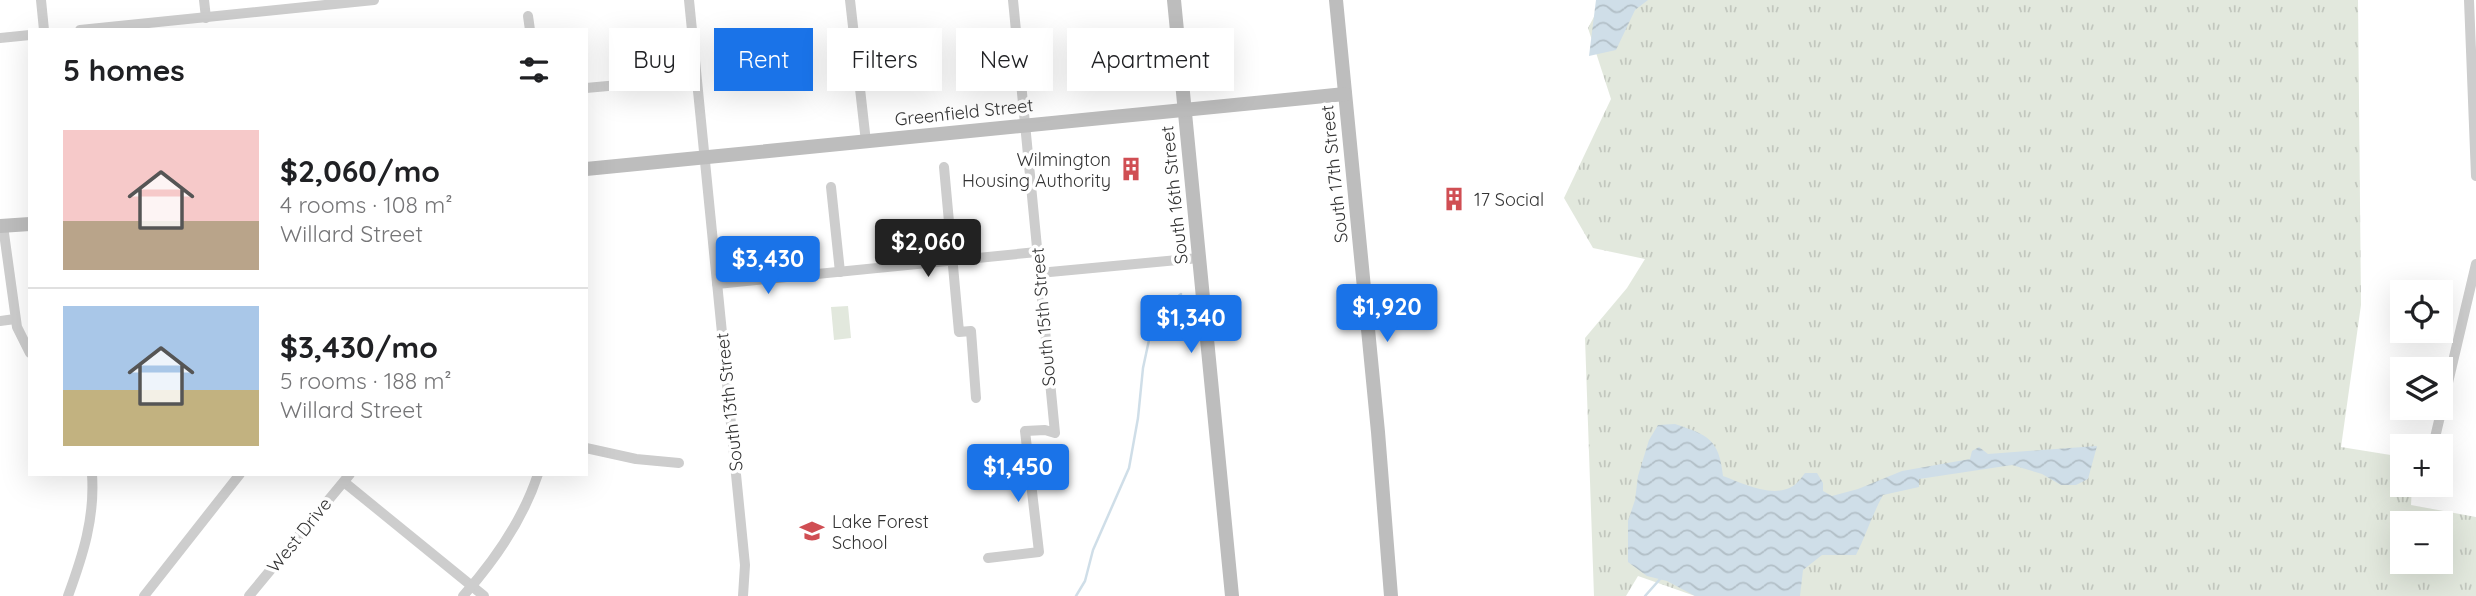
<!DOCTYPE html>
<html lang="en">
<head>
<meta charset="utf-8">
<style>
	:root { --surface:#fff; --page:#f2f2f2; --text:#202124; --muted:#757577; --line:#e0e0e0; --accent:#1a73e8 }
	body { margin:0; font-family:Quicksand,sans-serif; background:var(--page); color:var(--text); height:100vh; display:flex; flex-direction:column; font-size:26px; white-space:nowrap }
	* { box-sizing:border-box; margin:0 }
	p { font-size:23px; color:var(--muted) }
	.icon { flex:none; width:38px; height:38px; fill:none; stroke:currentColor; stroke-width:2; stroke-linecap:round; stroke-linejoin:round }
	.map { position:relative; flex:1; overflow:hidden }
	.drawer { position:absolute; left:28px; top:28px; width:560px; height:448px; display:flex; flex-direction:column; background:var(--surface); border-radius:0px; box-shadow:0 7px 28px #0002 }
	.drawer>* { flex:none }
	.banner { position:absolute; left:609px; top:28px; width:665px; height:63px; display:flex; gap:14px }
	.controls { position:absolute; left:2390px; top:280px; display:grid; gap:14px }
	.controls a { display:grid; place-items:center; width:63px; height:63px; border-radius:0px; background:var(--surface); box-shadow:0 7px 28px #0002; font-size:35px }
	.price { position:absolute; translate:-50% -60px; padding:0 16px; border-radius:7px; background:var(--accent); color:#fff; font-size:23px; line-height:46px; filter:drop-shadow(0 2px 4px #0008) }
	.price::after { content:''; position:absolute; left:50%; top:42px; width:21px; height:16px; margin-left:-10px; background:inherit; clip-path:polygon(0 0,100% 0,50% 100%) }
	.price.current { background:#222; color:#fff }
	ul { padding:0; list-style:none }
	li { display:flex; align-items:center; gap:21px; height:175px; padding:0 35px }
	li+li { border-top:2px solid var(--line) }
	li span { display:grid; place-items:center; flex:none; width:196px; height:140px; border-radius:0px; color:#555 }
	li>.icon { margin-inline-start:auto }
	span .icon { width:84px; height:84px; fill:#fffc; stroke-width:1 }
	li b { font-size:30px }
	h2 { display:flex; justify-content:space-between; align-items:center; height:84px; padding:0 35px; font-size:30px }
	.chip { padding:0 24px; border-radius:0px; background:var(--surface); box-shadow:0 7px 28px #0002; font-size:24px; line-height:63px }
	.chip.current { background:var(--accent); color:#fff }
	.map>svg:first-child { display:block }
</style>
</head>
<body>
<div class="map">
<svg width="2476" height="596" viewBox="0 0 2476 596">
	<defs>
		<pattern id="grass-tufts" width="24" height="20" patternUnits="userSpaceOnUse" patternTransform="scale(1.75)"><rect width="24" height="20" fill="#e2e8dd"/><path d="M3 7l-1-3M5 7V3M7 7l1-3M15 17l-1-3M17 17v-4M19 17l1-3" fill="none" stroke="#c2c7be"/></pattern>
		<pattern id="water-waves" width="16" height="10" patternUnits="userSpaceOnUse" patternTransform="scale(1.75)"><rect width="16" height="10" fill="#cfdee8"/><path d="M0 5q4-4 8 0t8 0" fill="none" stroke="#b2bfc7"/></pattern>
	</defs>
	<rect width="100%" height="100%" fill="#fff"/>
	<path fill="url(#grass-tufts)" fill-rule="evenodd" d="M1603,0h755l3,305 -20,142 62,10v28h9l-1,20 65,12v79h-781l-57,-20 -12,20h-32l-9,-258 42,-50 18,-29 -52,-11 -29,-50 47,-99 -23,-71zM2403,523h38v39h-38z"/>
	<polygon fill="#e2e8dd" points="848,306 851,338 834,340 831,307"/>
	<g fill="url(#water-waves)">
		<polygon points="1596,0 1648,0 1635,10 1616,50 1589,56"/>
		<path d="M1675,424c33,11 44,15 48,52 19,7 50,23 70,10 5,-3 9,-9 12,-13h12l6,10v8l9,5 26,-7 44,-18 68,-12 2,-8 7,-4 9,7 109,-8 -9,33 -12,6h-15l-19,-11 -30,-9 -93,14v8l-36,8c-11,20 -17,40 -27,60h-34l-19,15 -3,26h-105l-28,-15 -20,-5 -19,-14v-41l7,-21 3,-24 11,-36 9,-15z"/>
	</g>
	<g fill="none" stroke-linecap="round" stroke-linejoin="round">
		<g stroke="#cfdee8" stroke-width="2.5">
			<polyline points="1076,596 1085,581 1093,550 1129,468 1138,418 1143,368 1152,326 1163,308 1181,294"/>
			<polyline points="1645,596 1661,578"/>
		</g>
		<g stroke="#cdcdcd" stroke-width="10">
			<polyline points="41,0 44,30"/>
			<polyline points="204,0 206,18"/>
			<polyline points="689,0 745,565 743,596"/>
			<polyline points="850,0 866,142"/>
			<polyline points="2469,0 2476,176"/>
			<polyline points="528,16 530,30"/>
			<polyline points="80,30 374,0"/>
			<polyline points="0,38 30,35"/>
			<polyline points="586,88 641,83"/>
			<polyline points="944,167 959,332 971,331 976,398"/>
			<polyline points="831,187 840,272"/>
			<polyline points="3,226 17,327 30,353"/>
			<polyline points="1039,273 1199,258"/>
			<polyline points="717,284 1037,252"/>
			<polyline points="0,321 15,319"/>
			<polyline points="2433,446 2476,264"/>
			<polyline points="586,448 636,459 679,463"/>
			<polyline points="344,482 484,596"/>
			<polyline points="2424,492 2426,485"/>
			<polyline points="988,558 1039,552 1025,431 1045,430 1055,433 1013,0"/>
			<path d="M68,596c15,-41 27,-78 24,-122"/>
			<polyline points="144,596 240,474"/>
			<polyline points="249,596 350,474"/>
			<path d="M463,596c32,-36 60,-76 75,-122"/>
		</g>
		<g stroke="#bdbdbd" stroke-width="14">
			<polyline points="1174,0 1232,596"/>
			<polyline points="1336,0 1378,432 1391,596"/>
			<polyline points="586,169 1345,94"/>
			<polyline points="0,226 30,224"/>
		</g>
	</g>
	<defs>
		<g id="building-bare" transform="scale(1.89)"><path d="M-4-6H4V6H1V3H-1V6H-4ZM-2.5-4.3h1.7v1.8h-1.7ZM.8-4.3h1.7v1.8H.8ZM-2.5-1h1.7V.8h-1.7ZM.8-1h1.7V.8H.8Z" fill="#d04e53" stroke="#fff" stroke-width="2.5" paint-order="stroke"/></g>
		<g id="school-bare" transform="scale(1.89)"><path d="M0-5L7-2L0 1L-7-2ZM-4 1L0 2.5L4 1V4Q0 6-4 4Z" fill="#d04e53" stroke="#fff" stroke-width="2.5" paint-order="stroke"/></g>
	</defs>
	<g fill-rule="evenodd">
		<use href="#building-bare" x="1131" y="169"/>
		<use href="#building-bare" x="1454" y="199"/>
		<use href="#school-bare" x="812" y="531"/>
	</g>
	<g text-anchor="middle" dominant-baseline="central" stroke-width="7" stroke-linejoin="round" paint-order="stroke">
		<g font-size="18" fill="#333" stroke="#fff">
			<text transform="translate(964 112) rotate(-6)">Greenfield Street</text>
			<text transform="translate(1334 174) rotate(-96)">South 17th Street</text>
			<text transform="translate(1174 195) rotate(-96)">South 16th Street</text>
			<text transform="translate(1043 317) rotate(-95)">South 15th Street</text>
			<text transform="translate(729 402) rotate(-96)">South 13th Street</text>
			<text transform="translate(299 535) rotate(-51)">West Drive</text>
		</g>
		<g font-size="18" fill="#333" stroke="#fff" text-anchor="start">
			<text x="1111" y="159" text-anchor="end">Wilmington<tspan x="1111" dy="21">Housing Authority</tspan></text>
			<text x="1474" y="199">17 Social</text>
			<text x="832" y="521">Lake Forest<tspan x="832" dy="21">School</tspan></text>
		</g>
	</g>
</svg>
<div class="controls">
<a><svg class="icon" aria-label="locate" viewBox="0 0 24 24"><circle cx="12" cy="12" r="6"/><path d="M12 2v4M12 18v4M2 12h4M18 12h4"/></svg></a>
<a><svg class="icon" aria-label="layers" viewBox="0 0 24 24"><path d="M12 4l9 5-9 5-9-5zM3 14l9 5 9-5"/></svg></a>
<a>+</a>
<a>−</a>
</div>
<b class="price current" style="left:928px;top:279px">$2,060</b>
<b class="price" style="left:768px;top:296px">$3,430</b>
<b class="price" style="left:1387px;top:344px">$1,920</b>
<b class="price" style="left:1191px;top:355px">$1,340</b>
<b class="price" style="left:1018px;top:504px">$1,450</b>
<div class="banner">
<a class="chip">Buy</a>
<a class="chip current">Rent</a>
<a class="chip">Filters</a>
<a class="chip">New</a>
<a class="chip">Apartment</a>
</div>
<section class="drawer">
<h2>5 homes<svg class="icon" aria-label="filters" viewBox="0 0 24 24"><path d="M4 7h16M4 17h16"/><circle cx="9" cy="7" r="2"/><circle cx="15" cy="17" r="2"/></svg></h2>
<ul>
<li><span style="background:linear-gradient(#f6c9c9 65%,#b9a48a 0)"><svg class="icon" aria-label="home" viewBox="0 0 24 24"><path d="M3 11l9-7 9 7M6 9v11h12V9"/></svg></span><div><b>$2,060/mo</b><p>4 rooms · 108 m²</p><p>Willard Street</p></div></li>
<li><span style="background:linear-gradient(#a9c7e8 60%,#c2b280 0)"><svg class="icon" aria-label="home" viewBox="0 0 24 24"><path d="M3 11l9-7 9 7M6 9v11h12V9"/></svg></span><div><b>$3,430/mo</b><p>5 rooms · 188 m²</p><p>Willard Street</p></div></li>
</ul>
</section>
</div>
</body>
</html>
